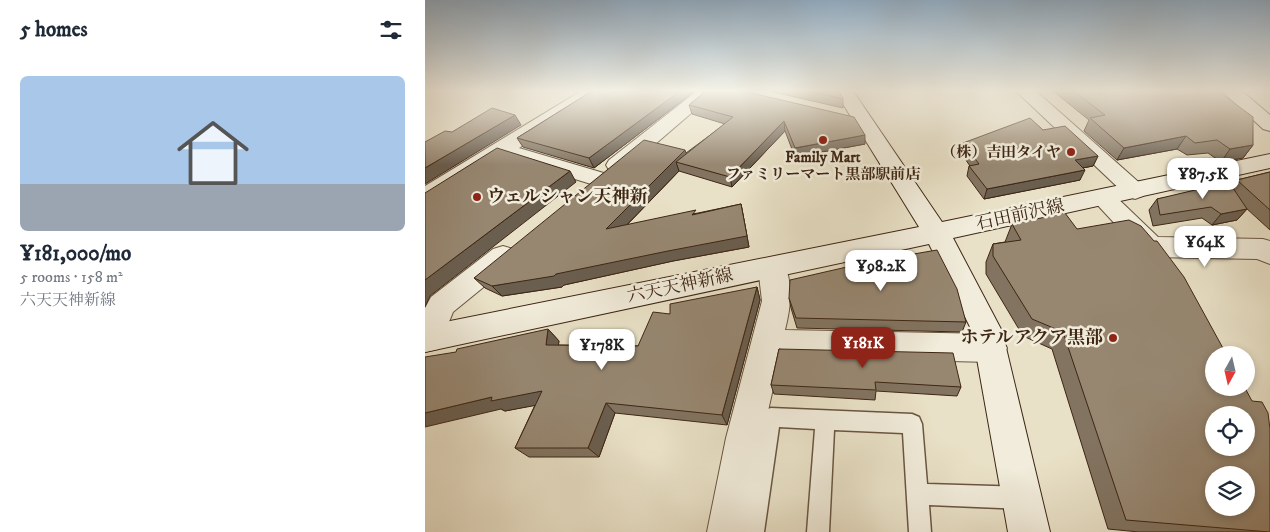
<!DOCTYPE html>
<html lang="en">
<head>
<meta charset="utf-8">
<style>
	:root { --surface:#fff; --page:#f6f6f7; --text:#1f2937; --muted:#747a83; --line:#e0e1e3; --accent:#8f2418 }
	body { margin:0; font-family:"IM FELL DW Pica","Noto Serif JP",serif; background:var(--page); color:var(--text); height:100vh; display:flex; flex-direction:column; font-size:19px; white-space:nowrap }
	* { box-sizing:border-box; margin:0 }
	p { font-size:16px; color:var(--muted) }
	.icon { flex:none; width:28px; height:28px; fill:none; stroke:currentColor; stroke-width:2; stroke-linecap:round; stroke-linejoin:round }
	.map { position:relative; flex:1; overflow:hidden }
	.sheet { display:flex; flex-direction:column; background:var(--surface); width:425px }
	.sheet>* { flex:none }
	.needle { width:32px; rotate:188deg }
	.controls { position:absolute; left:780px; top:346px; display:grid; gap:10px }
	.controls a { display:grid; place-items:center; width:50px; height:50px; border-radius:50%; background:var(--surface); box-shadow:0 2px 8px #0003; font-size:25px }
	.price { position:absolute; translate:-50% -42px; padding:0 11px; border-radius:10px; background:#fff; color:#222; font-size:16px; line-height:32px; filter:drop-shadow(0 1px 2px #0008) }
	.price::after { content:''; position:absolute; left:50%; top:30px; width:15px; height:11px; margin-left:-8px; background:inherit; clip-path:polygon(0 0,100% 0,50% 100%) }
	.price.on { background:var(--accent); color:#fff }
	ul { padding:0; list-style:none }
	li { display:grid; align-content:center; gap:10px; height:265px; padding:0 20px }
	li+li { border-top:1px solid var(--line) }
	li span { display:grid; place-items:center; height:155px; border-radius:8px; color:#555 }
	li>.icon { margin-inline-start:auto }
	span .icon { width:90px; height:90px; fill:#fffc; stroke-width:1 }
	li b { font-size:21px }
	h2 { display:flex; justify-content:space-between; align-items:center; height:60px; padding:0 20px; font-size:21px }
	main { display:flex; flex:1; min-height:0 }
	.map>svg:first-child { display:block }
</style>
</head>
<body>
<main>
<section class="sheet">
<h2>5 homes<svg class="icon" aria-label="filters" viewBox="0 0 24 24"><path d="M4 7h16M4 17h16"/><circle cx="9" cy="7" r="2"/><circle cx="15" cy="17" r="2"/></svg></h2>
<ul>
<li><span style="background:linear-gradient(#a9c7e8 70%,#9aa5b1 0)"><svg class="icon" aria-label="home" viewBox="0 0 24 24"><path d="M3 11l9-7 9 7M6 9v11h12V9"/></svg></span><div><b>¥181,000/mo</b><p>5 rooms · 158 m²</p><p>六天天神新線</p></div></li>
</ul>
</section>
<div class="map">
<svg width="845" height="532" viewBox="0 0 845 532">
	<rect width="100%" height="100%" fill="#e9e1c7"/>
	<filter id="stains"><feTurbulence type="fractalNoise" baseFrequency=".004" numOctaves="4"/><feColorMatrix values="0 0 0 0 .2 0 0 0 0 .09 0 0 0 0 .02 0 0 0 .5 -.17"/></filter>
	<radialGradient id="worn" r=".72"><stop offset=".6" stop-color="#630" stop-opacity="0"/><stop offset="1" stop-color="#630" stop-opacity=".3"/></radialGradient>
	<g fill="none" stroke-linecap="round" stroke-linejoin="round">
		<g stroke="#695541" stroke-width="3">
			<polygon id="lane" points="346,408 487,414 494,417 497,424 502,484 597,487 605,490 608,498 605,506 597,509 504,505 506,532 484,532 478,433 409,430 404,532 382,532 390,429 354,427 339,532 317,532 336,417 339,410"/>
		</g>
		<g stroke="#695541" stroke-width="2">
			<g id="street">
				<polygon points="156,91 178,91 175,95 94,148 182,174 185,179 182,184 174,186 166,184 79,157 8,203 0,205 0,186"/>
				<polygon points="272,91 292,91 200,170 192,172 184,170 181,165 184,160"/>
				<polygon points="591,91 611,91 718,186 722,191 718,196 710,199 702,196"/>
				<polygon points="678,190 686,192 733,237 838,239 845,241 845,264 832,259 727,257 718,254 666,198 670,192"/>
				<polygon points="78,246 88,249 91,256 88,263 28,312 13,349 0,352 0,308 6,297 68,249"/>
				<path d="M347,257l10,3c12,22 9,46 3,70l206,4 11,4 5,10 -5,10 -11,4 -211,-5 -18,81 -13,94h-42l19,-94 36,-137 -4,-34 4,-7z"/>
			</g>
		</g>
		<g stroke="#3e2614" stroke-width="2">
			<g id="secondary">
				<polygon points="410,91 428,91 517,222 845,154 845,168 528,238 577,331 625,532 583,532 547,331 504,244 0,352 0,326 494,227"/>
				<polygon points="797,91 817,91 845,115 845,131 838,129"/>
			</g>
		</g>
		<use href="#lane" fill="#f1ecdb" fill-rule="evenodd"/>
		<use href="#street" fill="#f1ecdb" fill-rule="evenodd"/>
		<use href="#secondary" fill="#f1ecdb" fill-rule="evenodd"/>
	</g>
	<g fill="#827461" stroke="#3e2614">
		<polygon points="167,91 270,91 169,168 98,147 92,138"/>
		<polygon points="281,91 440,144 370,157 360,131 307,187 254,171 202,225 273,213 316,204 324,247 248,261 139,285 137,287 77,296 60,288 49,278 261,153 300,124 267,114 264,105"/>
		<polygon points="344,91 414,91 418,99 418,108"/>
		<polygon points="628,91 793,91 828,145 818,158 796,162 783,153 762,155 752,149 692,160 659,131 664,120"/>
		<polygon points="618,130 673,156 668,166 658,168 655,180 559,199 542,176 544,166 545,166 536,153 538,143"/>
		<polygon points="845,172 845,230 821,208 822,209 812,220 787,225 777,218 728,226 724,210 732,199 807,186 812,180"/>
		<polygon points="587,224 652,229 789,355 845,532 714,532 683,529 627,349 598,336 561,274 561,262 568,244 580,242"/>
		<polygon points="332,287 335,300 302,425 190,413 174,457 104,457 90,448 110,405 80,411 76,409 123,329 134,341 133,345 213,346 245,314"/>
		<polygon points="364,298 541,322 537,332 372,328 366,308"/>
		<polygon points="354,349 536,387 532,396 451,391 450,400 349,394 346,385"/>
	</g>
	<g fill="#6a5e4f" stroke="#3e2614">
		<polygon points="255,91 270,91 169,168 164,158"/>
		<polygon points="90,115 96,125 0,184 0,168"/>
		<polygon points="359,121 360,131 307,187 305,177"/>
		<polygon points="440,135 440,144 370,157 370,148"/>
		<polygon points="761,136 752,149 692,160 699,148"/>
		<polygon points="828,145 818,158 796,162 805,149"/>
		<polygon points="260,150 264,161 251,162 254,171 187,240 181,229"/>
		<polygon points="673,156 668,166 646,170 650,160"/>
		<polygon points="660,170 655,180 559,199 562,189"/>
		<polygon points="145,171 151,182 5,296 0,307 0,280"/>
		<polygon points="316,204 324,247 248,261 139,285 137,287 77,296 67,286 131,274"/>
		<polygon points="822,209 812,220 787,225 796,214"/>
		<polygon points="332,287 335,300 302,425 297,415"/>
		<polygon points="123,329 134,341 132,356 121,345"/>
		<polygon points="117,391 129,402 80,411 76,409 0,427 0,413 67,397"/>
		<polygon points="181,403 190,413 174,457 163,448"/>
	</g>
	<g fill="#978771" stroke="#3e2614" fill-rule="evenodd">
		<polygon points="167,91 255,91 164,158 92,138"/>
		<polygon points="281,91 318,91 429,117 440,135 370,148 359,121 305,177 251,162 308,117 264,105"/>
		<polygon points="384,91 414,91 418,99"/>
		<polygon points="648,91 793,91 828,117 828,145 805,149 792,140 770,143 761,136 699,148 665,118 680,115"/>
		<polygon points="67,108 90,115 0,168 0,142 20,131 27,132"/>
		<polygon points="605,118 618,130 640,126 673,156 650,160 660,170 562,189 544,166 554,164 538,143"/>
		<polygon points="219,140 260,150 181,229 271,210 267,215 316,204 322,236 243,251 131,274 129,276 67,286 49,278"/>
		<polygon points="72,148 145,171 0,280 0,193"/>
		<polygon points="845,172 845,210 812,180"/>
		<polygon points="804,182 822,209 796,214 786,207 735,215 732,199"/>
		<path d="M640,213l12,16 52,-9 12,6 13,15h3l27,36 40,73 10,4 1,1h-21v33h31l7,13 10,1 6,11 2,16v103l-144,-12 -63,-188 -31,-13 -39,-63v-12l28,-4 -9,-16zM789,415h32v33h-32zM789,475h32v33h-32z"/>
		<polygon points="512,250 532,289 541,322 371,318 364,298 365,280 448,261"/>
		<polygon points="332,287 297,415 181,403 163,448 90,448 117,391 66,401 67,397 0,413 0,357 31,352 32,349 123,329 121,345 213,346 228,312 245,314 245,304"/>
		<polygon points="354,349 528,353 536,387 450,382 451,390 346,385"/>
	</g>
	<linearGradient id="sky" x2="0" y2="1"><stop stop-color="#91acc2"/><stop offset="0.55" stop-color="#f5f2e6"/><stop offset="1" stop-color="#f5f2e6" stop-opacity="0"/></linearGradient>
	<rect width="845" height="165" fill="url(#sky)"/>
	<g fill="#8f2418" stroke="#f1ecdb" stroke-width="2">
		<circle cx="398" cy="140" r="5"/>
		<circle cx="646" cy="152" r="5"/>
		<circle cx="52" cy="197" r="5"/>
		<circle cx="688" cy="338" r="5"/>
	</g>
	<g text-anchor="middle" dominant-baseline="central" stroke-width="5" stroke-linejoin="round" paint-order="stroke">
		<g font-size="15" font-weight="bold" fill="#3e2614" stroke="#f1ecdb" text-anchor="end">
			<text x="636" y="152">（株）吉田タイヤ</text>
			<text x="398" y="157" text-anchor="middle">Family Mart<tspan x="398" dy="17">ファミリーマート黒部駅前店</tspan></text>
		</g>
		<g font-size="18" font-weight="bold" fill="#3e2614" stroke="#f1ecdb" text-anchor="start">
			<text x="62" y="197">ウェルシャン天神新</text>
			<text x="678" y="338" text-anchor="end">ホテルアクア黒部</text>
		</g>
		<g font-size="18" fill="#3e2614" stroke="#f1ecdb">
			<text transform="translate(595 215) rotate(-12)">石田前沢線</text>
			<text transform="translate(255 286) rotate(-12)">六天天神新線</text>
		</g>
	</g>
	<rect width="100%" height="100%" filter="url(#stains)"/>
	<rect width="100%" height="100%" fill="url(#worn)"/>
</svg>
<div class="controls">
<a><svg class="needle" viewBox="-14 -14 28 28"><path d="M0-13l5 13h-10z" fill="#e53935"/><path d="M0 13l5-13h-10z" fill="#747a83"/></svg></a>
<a><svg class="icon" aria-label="locate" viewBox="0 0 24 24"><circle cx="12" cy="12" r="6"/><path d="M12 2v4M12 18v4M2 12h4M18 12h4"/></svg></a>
<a><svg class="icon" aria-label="layers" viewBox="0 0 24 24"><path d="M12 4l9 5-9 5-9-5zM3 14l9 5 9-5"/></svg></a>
</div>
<b class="price" style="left:778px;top:200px">¥87.5K</b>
<b class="price" style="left:780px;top:268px">¥64K</b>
<b class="price" style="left:456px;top:292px">¥98.2K</b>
<b class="price on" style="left:438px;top:369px">¥181K</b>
<b class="price" style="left:177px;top:371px">¥178K</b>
</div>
</main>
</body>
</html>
